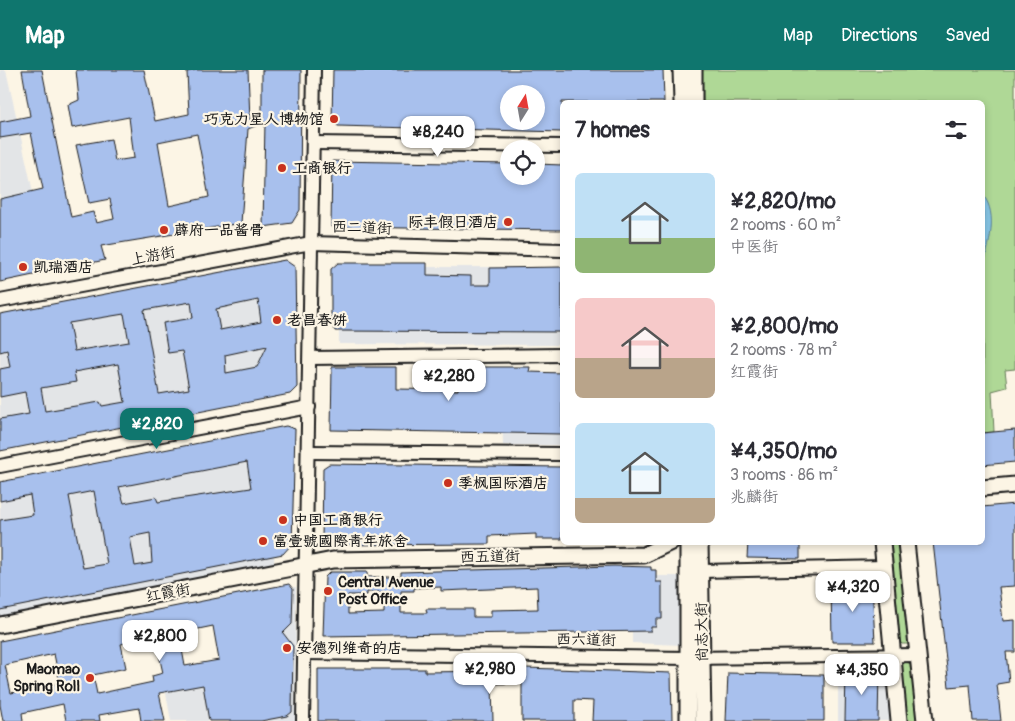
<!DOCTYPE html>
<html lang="en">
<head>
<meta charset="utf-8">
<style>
	:root { --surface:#fff; --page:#f7f7f7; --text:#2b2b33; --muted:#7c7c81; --accent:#0f766e }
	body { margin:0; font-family:Pangolin,"LXGW WenKai TC",sans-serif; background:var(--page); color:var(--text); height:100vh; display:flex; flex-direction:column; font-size:19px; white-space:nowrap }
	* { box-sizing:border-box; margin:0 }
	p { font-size:16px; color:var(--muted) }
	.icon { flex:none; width:28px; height:28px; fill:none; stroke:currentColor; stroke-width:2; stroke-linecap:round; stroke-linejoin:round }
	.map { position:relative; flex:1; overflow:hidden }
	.details { position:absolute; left:560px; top:30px; width:425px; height:445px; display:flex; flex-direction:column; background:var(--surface); border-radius:8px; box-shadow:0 2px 8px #0003 }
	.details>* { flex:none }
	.needle { width:32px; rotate:11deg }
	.tools { position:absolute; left:500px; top:15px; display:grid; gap:10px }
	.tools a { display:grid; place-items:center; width:45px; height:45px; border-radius:50%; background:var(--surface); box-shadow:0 2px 8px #0003; font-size:25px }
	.price { position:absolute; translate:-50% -42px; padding:0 11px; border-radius:10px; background:#fff; color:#222; font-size:16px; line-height:32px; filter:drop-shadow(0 1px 2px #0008) }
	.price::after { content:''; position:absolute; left:50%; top:30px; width:15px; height:11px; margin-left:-8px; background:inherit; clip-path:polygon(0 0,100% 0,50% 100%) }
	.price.active { background:var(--accent); color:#fff }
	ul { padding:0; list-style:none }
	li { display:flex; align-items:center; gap:15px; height:125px; padding:0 15px }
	li span { display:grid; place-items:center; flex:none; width:140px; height:100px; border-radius:8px; color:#555 }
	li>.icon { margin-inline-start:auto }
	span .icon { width:60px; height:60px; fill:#fffc; stroke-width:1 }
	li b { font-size:21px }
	h2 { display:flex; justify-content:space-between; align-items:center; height:60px; padding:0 15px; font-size:21px }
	header { display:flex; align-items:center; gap:30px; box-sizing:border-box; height:70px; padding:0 25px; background:var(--accent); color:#fff }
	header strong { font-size:24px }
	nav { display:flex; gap:28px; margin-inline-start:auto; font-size:18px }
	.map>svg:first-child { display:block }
</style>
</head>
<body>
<header>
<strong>Map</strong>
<nav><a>Map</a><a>Directions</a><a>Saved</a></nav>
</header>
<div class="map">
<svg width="1015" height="651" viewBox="0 0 1015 651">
	<rect width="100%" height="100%" fill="#fcf5e5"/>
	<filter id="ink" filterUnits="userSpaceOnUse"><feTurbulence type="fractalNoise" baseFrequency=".02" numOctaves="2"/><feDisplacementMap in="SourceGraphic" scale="10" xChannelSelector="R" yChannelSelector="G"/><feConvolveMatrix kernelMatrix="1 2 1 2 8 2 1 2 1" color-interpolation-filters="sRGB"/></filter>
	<g filter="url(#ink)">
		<g fill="#e3e5e7">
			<polygon points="0,0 6,0 50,199 0,210"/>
			<polygon points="338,197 562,197 562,275 339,274"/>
			<polygon points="278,199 276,314 0,376 0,247"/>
			<polygon points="501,305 562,305 562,375 503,375"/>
			<polygon points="278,367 274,495 0,546 0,416"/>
			<polygon points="632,506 682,506 682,575 632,573"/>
			<polygon points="296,517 295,651 171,651 163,607 251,590 240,525"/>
			<polygon points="838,601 890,601 894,651 838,651"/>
		</g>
		<g fill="#afd896" stroke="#667a59">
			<polygon points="702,0 1015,0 1015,299 1005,300 1007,317 992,321 994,362 983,363 982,32 703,32"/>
			<polygon points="887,473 902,473 912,574 902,574 897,569"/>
			<polygon points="906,592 913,595 919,651 904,651 899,597"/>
		</g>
		<path fill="#87c6e7" stroke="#5c8296" d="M983,125c16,20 5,51 0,74z"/>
		<g fill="#a8c0ed" stroke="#1c1c1c" fill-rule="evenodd">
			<path d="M22,0h20l29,147 22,-5 3,11 18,-4 -4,-20 -21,4 -13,-58 35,-6 4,22 19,-3 -5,-41 -57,11 -4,-23 11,-5 -3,-30h68l11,51 34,-7 -2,-42 9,-2h52l2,50h12v-50h39l-1,140 -8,13 -29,4 2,-105 -17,7 -7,94 -140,23 4,14 -105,22v-83l43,-10 -12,-56 -31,5v-16l30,-6zM197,64l12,63 -40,9 -11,-64z"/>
			<path d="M333,0h330l1,32h-102v30l-224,-6 -6,-5zM509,24h27v27h-27z"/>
			<polygon points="332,91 509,94 509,106 536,106 536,94 562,95 562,160 331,157"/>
			<path d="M285,190l10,7 2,120 -7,7 -290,57v-32l29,-5 -4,-22 -25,5v-28l10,-2 -3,-17 -7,2v-38zM258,230l3,22 -41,8 -4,-21zM191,232l2,16 -30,5 5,30 14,-2 7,38 -30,5 -15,-84zM124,244l5,28 -55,9 -5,-28zM267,276l-10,21 -31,6 -1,-18zM118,294l7,38 -23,4 -2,-4 -55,9 -4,-23 35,-6 -2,-10z"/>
			<polygon points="338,193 427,193 427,205 471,206 471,215 490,215 490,198 562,197 562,262 335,261 331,253 331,199"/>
			<polygon points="332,297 396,297 396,319 458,320 457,297 530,297 529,302 562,303 562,364 331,360"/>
			<path d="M286,356l9,3 -3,115 -9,10 -283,56v-90l33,-5 -3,-20 -30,6v-19zM247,392l4,26 -93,14 -2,-5 -32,6 -5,-16zM94,421l13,73 -24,4 -14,-72zM150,463l2,30 -17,3 -5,-29z"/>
			<polygon points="1015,360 1015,392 982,395 982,363"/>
			<polygon points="329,394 562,397 562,469 536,469 536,464 489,466 489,474 327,475 322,472 323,398"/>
			<polygon points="1015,434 1015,516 999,517 1003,551 1015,550 1015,582 1006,582 1009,612 997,614 1001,651 973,651 970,615 949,617 933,472 982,472 982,437"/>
			<polygon points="748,472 800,472 800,489 747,488"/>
			<path d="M614,496l37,1v3h5v12h6v37h-6v8h-5v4l-328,5 2,-59 5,-5h37v5h34v-5zM441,517v4l96,-4 1,22 -47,1v7h-18v-8h-47l1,4h-26v-22h13v-3zM367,522h17v21l-36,1v-19h19z"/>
			<path d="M289,514l4,5 -1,35 -9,9 10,13 -1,66 -5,4 -26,5h-52l-6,-36 -44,8 6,28h-24l-2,-13 -40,7 1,6h-34l-3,-17 -41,9 1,8h-20l-3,-16v-64zM213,556l6,34 -34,6 -6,-33zM155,567l8,36 -11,3 1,6 -56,12 -4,-19 33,-7 -5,-24zM54,584l6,29 -49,10 -6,-28z"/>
			<polygon points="872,514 875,572 832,572 831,515"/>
			<polygon points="496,597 671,603 672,651 592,651 593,631 574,630 574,651 522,651 522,613 492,614 493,651 318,651 318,599 425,599 425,602 496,601"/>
			<polygon points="846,600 879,601 878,651 845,651"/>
			<polygon points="728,603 824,605 824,651 726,651"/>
		</g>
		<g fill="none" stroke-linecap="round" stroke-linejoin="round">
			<g stroke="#1c1c1c" stroke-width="16">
				<g id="minor">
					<polyline points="313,73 562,76"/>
					<polyline points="0,231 311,173 562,180"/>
					<polyline points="310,288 562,285"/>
					<polyline points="308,382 562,384"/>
					<polyline points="0,396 309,337"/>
					<polyline points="701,501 884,497"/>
					<polyline points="304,583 688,588 918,585"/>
					<polyline points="303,651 314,0"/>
				</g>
			</g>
			<g stroke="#1c1c1c" stroke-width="19">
				<g id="major">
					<polyline points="681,0 682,32"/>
					<polyline points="694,0 694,32"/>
					<polyline points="982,418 1015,415"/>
					<polyline points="688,472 688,651"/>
					<polyline points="700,472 703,651"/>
					<polyline points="882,472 899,651"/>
					<polyline points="906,472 925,651"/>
					<polyline points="0,555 333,490 644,485 671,472"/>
				</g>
			</g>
			<use href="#minor" stroke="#fcf5e5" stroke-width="12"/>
			<use href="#major" stroke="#fcf5e5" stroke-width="15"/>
		</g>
	</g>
	<g fill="#c8321e" stroke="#fcf5e5" stroke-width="2">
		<circle cx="334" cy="49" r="5"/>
		<circle cx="282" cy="98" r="5"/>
		<circle cx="508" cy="152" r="5"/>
		<circle cx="164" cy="160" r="5"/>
		<circle cx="23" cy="197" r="5"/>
		<circle cx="277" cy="250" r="5"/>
		<circle cx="448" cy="413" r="5"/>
		<circle cx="283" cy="450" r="5"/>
		<circle cx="263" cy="471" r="5"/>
		<circle cx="328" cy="521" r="5"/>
		<circle cx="287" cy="578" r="5"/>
		<circle cx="90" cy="608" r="5"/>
	</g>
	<g text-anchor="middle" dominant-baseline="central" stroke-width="4.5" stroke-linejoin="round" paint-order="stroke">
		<g font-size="15" font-weight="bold" fill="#1c1c1c" stroke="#fcf5e5" text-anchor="start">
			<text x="324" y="49" text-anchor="end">巧克力星人博物馆</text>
			<text x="292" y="98">工商银行</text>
			<text x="498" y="152" text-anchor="end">际丰假日酒店</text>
			<text x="174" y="160">薜府一品酱骨</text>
			<text x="33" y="197">凯瑞酒店</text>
			<text x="287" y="250">老昌春饼</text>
			<text x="458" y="413">季枫国际酒店</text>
			<text x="293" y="450">中国工商银行</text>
			<text x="273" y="471">富壹號國際青年旅舍</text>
			<text x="338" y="512">Central Avenue<tspan x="338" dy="17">Post Office</tspan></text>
			<text x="297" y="578">安德列维奇的店</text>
			<text x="80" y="599" text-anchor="end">Maomao<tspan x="80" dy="17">Spring Roll</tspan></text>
		</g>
		<g font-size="15" fill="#1c1c1c" stroke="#fcf5e5">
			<text transform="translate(362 158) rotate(2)">西二道街</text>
			<text transform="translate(153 186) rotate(-11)">上游街</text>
			<text transform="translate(490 487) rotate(-1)">西五道街</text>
			<text transform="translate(168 523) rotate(-11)">红霞街</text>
			<text transform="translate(702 562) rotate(-91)">尚志大街</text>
			<text transform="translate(586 570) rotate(1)">西六道街</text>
		</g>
	</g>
</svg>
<div class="tools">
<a><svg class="needle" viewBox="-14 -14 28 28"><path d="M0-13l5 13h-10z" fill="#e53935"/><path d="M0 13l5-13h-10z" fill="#7c7c81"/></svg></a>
<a><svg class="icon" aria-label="locate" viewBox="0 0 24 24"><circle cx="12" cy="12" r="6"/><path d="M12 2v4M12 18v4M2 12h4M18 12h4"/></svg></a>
</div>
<b class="price" style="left:438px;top:88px">¥8,240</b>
<b class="price" style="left:449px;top:332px">¥2,280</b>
<b class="price active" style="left:157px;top:380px">¥2,820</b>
<b class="price" style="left:853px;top:543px">¥4,320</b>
<b class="price" style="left:160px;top:592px">¥2,800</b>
<b class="price" style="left:490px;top:625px">¥2,980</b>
<b class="price" style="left:862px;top:626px">¥4,350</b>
<section class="details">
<h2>7 homes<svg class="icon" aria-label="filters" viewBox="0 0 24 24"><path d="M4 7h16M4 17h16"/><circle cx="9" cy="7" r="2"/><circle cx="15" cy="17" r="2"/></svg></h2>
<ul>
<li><span style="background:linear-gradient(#bfe0f5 65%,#8fb573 0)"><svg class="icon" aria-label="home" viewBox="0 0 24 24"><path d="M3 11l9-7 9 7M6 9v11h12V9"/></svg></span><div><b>¥2,820/mo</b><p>2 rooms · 60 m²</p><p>中医街</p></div></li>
<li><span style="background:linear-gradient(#f6c9c9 60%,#b9a48a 0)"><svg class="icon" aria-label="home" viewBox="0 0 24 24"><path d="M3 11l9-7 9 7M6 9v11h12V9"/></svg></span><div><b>¥2,800/mo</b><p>2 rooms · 78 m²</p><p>红霞街</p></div></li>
<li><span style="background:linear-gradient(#bfe0f5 75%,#b9a48a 0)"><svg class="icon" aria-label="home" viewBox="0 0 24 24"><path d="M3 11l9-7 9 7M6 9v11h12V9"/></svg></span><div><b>¥4,350/mo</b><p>3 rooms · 86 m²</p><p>兆麟街</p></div></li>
</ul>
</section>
</div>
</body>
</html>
